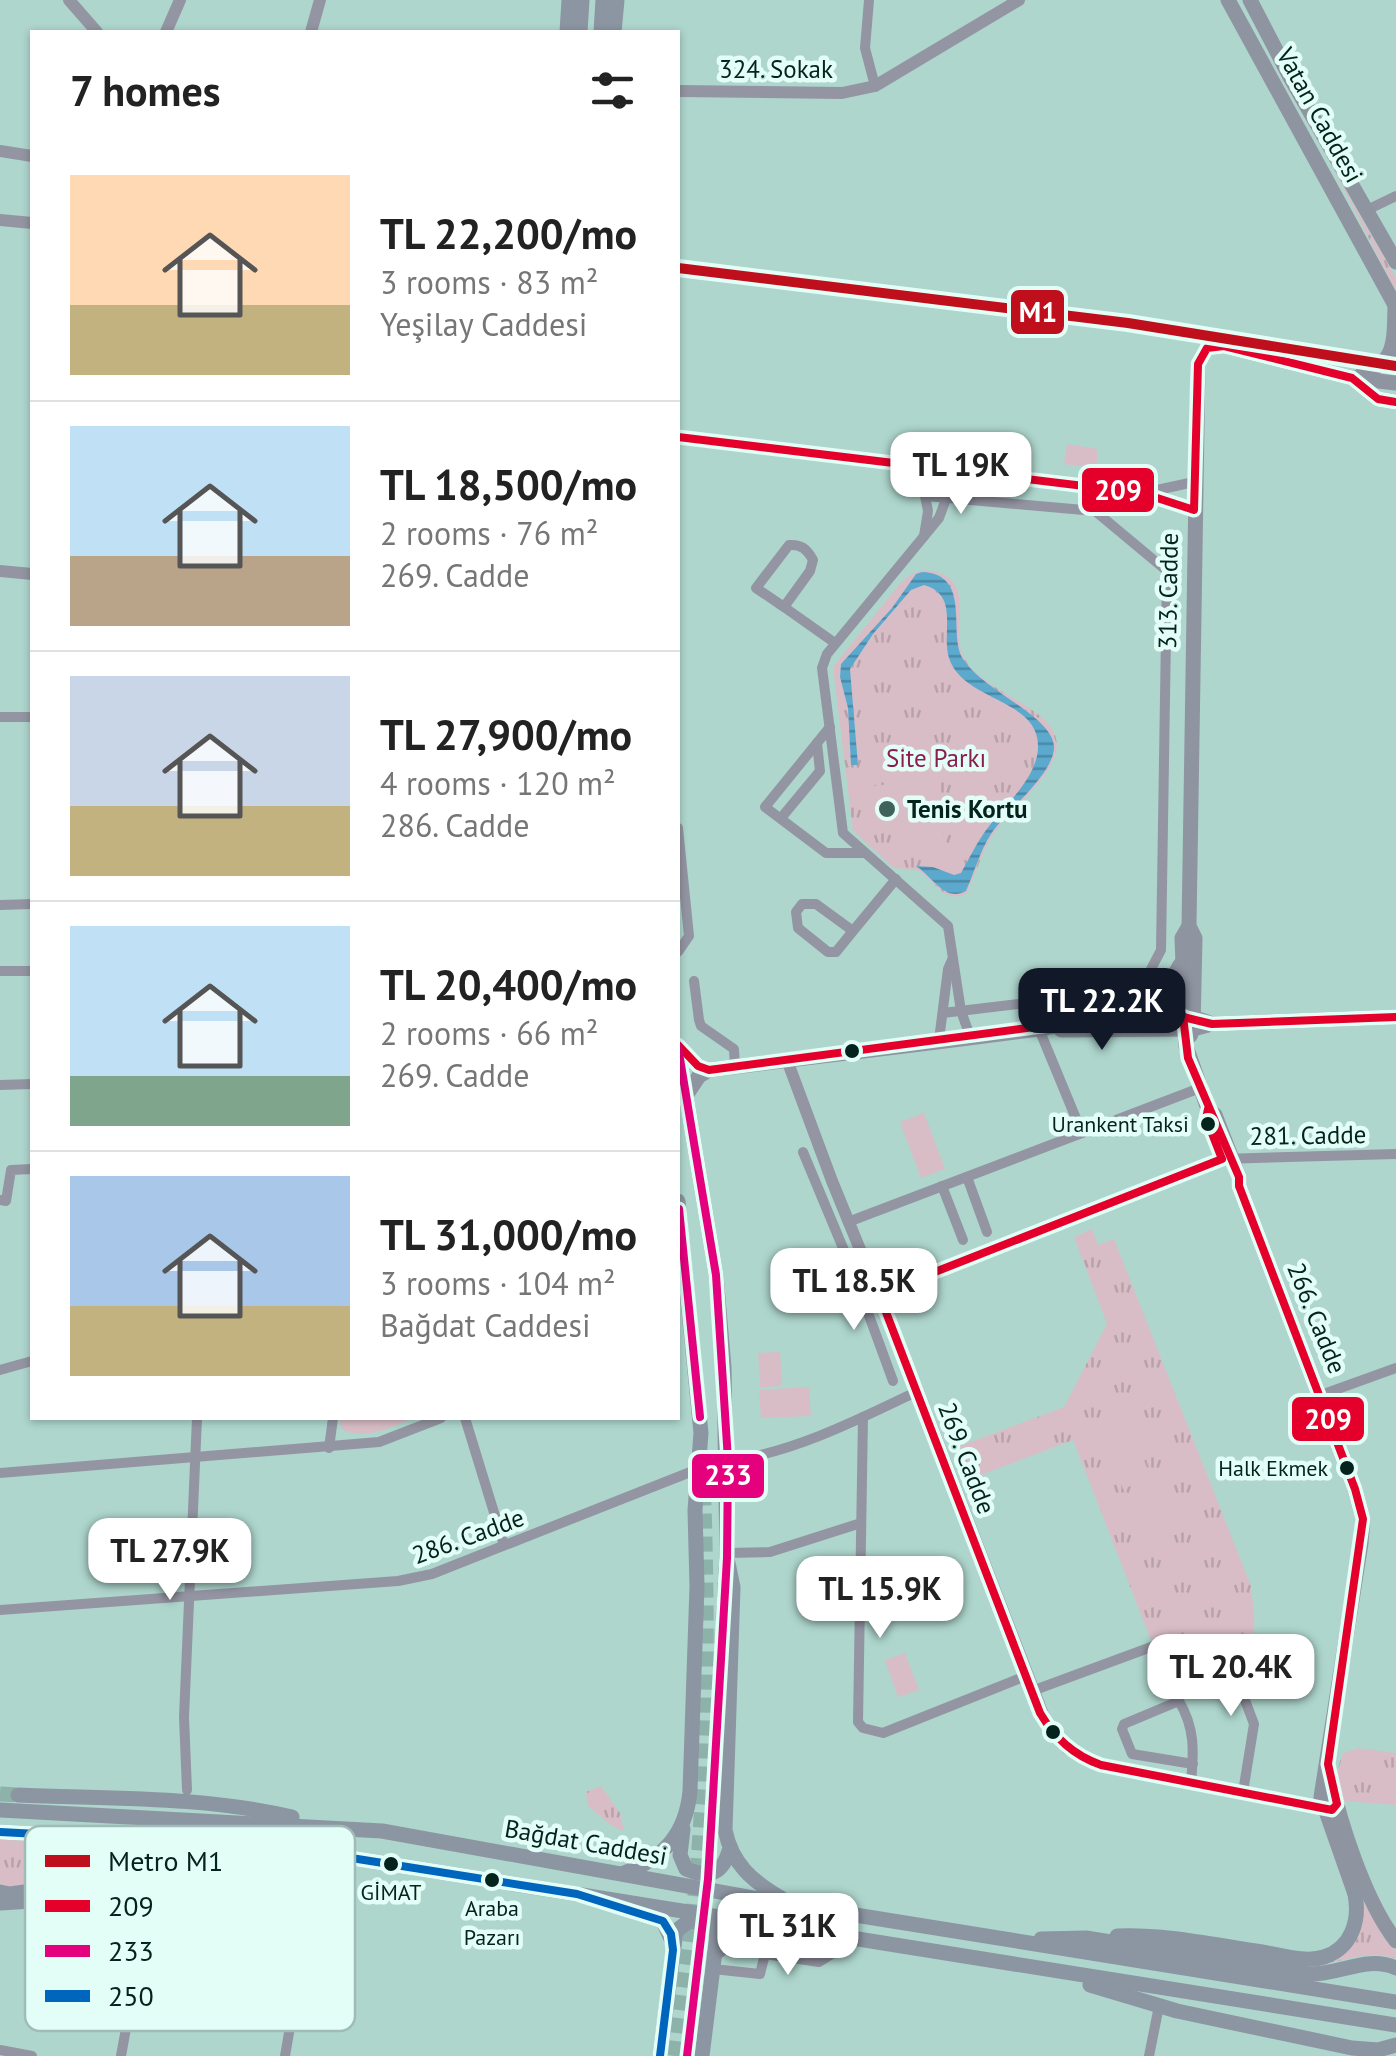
<!DOCTYPE html>
<html lang="en">
<head>
<meta charset="utf-8">
<style>
	:root { --surface:#fff; --page:#f2f2f2; --text:#222; --muted:#767676; --line:#e0e0e0; --accent:#111827 }
	body { margin:0; font-family:"PT Sans",sans-serif; background:var(--page); color:var(--text); height:100vh; display:flex; flex-direction:column; font-size:38px; white-space:nowrap }
	* { box-sizing:border-box; margin:0 }
	p { font-size:32px; color:var(--muted) }
	.icon { flex:none; width:55px; height:55px; fill:none; stroke:currentColor; stroke-width:2; stroke-linecap:round; stroke-linejoin:round }
	.map { position:relative; flex:1; overflow:hidden }
	.sheet { position:absolute; left:30px; top:30px; width:650px; height:1390px; display:flex; flex-direction:column; background:var(--surface); border-radius:0px; box-shadow:0 2px 8px #0004 }
	.sheet>* { flex:none }
	.price { position:absolute; translate:-50% -85px; padding:0 22px; border-radius:20px; background:#fff; color:#222; font-size:32px; line-height:65px; filter:drop-shadow(0 2px 5px #0008) }
	.price::after { content:''; position:absolute; left:50%; top:60px; width:30px; height:22px; margin-left:-15px; background:inherit; clip-path:polygon(0 0,100% 0,50% 100%) }
	.price.selected { background:var(--accent); color:#fff }
	ul { padding:0; list-style:none }
	li { display:flex; align-items:center; gap:30px; height:250px; padding:0 40px }
	li+li { border-top:2px solid var(--line) }
	li span { display:grid; place-items:center; flex:none; width:280px; height:200px; border-radius:0px; color:#555 }
	li>.icon { margin-inline-start:auto }
	span .icon { width:120px; height:120px; fill:#fffc; stroke-width:1 }
	li b { font-size:42px }
	h2 { display:flex; justify-content:space-between; align-items:center; height:120px; padding:0 40px; font-size:42px }
	.map>svg:first-child { display:block }
</style>
</head>
<body>
<div class="map">
<svg width="1396" height="2056" viewBox="0 0 1396 2056">
	<defs>
		<pattern id="grass-tufts" width="24" height="20" patternUnits="userSpaceOnUse" patternTransform="scale(2.5)"><rect width="24" height="20" fill="#d8bdc6"/><path d="M3 7l-1-3M5 7V3M7 7l1-3M15 17l-1-3M17 17v-4M19 17l1-3" fill="none" stroke="#b8a2aa"/></pattern>
		<pattern id="water-rules" width="6" height="5" patternUnits="userSpaceOnUse" patternTransform="scale(2.5)"><rect width="6" height="5" fill="#5ca9ce"/><path d="M0 2.5h6" fill="none" stroke="#4a89a7"/></pattern>
	</defs>
	<rect width="100%" height="100%" fill="#aed6cd"/>
	<g fill="url(#grass-tufts)">
		<polygon points="1236,0 1396,278 1396,291 1333,169"/>
		<path d="M926,570c51,7 27,49 35,80 12,44 105,56 95,101 -7,30 -42,55 -60,79 -13,18 -20,43 -29,63 -23,13 -32,-14 -50,-23l-23,-2 -41,-37 -20,-164 68,-85 12,-9z"/>
		<path d="M1092,1229l6,16 16,-6 137,347c1,15 7,43 0,55 -12,21 -78,2 -100,-1l-78,-200 -100,38 -13,-32 104,-39 43,-83 -33,-87z"/>
		<path d="M340,1418h75c-21,8 -52,24 -74,11z"/>
		<path d="M1358,1748l38,5v52l-52,-4c-7,-15 -9,-35 0,-48z"/>
		<polygon points="601,1786 620,1813 624,1831 612,1826 588,1806 586,1792"/>
		<polygon points="0,1837 251,1853 10,1887 0,1884"/>
		<path d="M1362,1899l22,39 12,14v7c-29,-13 -60,9 -91,5l25,-5z"/>
	</g>
	<g fill="#d8bdc6">
		<polygon points="1067,444 1098,449 1096,468 1064,464"/>
		<polygon points="938,780 946,854 899,859 896,832 876,834 871,786"/>
		<polygon points="924,1113 945,1169 921,1178 900,1122"/>
		<polygon points="780,1352 782,1386 760,1387 758,1353"/>
		<polygon points="809,1387 811,1416 761,1418 759,1390"/>
		<polygon points="1130,1424 1151,1478 1123,1489 1102,1435"/>
		<polygon points="1156,1485 1170,1521 1149,1529 1135,1493"/>
		<polygon points="905,1653 919,1690 898,1697 885,1660"/>
	</g>
	<path fill="url(#water-rules)" d="M922,572c51,2 25,62 41,87 20,32 92,58 91,89 -1,27 -48,63 -63,86 -11,17 -17,39 -25,57 -21,12 -34,-15 -50,-25l17,1 21,8 7,-2c8,-14 14,-27 23,-40 17,-24 53,-54 54,-85 2,-50 -75,-46 -89,-90 -8,-26 11,-63 -25,-73l-13,5 -38,44 -23,35 8,96h-7l-3,-57 -8,-31 1,-13 51,-56 24,-34z"/>
	<g fill="none" stroke-linecap="round" stroke-linejoin="round">
		<g stroke="#8cb2aa" stroke-width="15" stroke-dasharray="15 8" stroke-linecap="butt">
			<polyline points="0,1794 18,1795"/>
			<path d="M675,2056c7,-61 17,-121 22,-182 11,-133 11,-265 6,-397"/>
			<polyline points="687,2056 708,1879 726,1567"/>
		</g>
		<g stroke="#9495a3" stroke-width="10">
			<polyline points="869,0 865,48 875,86"/>
			<polyline points="1367,210 1396,196"/>
			<polyline points="678,437 1142,493 1194,510"/>
			<polyline points="919,466 928,511 924,536"/>
			<polyline points="960,471 949,491 939,518 827,654 822,668 843,833 948,926 961,1011 970,1036"/>
			<polyline points="1143,493 1194,482"/>
			<polyline points="926,496 1095,511 1167,571 1161,950 1149,973 1128,991 943,1013"/>
			<path d="M784,607l-28,-19 33,-43c12,-1 18,4 24,15l-3,11 -26,36 51,36"/>
			<polyline points="0,717 32,717"/>
			<polyline points="830,727 765,807 826,853 865,853"/>
			<polyline points="781,818 820,771 817,743"/>
			<polyline points="678,828 689,936 678,952"/>
			<polyline points="0,905 32,904"/>
			<polyline points="853,931 836,952 828,952 798,928 796,912 802,904 816,904 853,931 896,879"/>
			<polyline points="0,971 32,971"/>
			<polyline points="694,981 699,1020 701,1026 734,1049 735,1067"/>
			<polyline points="1039,1029 1082,1133"/>
			<polyline points="939,1040 948,969 952,960"/>
			<polyline points="0,1085 32,1084"/>
			<polyline points="803,1152 853,1272 893,1381"/>
			<polyline points="967,1177 987,1232"/>
			<polyline points="942,1186 963,1240"/>
			<polyline points="0,1200 6,1201 11,1170 32,1169"/>
			<polyline points="848,1222 1200,1088"/>
			<polyline points="879,1294 1222,1159 1396,1154"/>
			<polyline points="0,1370 32,1361"/>
			<polyline points="1321,1395 1396,1368"/>
			<polyline points="863,1417 858,1722 863,1728 883,1733 1026,1676"/>
			<polyline points="465,1418 504,1545"/>
			<polyline points="329,1448 333,1418"/>
			<path d="M728,1460c59,-4 136,-43 190,-69"/>
			<polyline points="0,1473 379,1442 441,1418"/>
			<polyline points="727,1553 770,1552 861,1523"/>
			<polyline points="0,1610 398,1581 432,1574 698,1469"/>
			<polyline points="1032,1691 1162,1643 1235,1653 1234,1671 1254,1724 1243,1792"/>
			<path d="M1191,1782c3,-31 4,-54 -12,-81l-55,23 -2,5 10,25 61,10"/>
			<polyline points="187,1790 184,1717 197,1418"/>
			<polyline points="713,1969 760,1974 765,1954 819,1962 854,1940"/>
			<polyline points="0,2050 32,2056"/>
			<polyline points="121,2056 152,1886"/>
			<polyline points="285,2056 320,1853"/>
			<polyline points="1149,2056 1159,2006"/>
		</g>
		<g stroke="#9495a3" stroke-width="12">
			<polyline points="69,0 97,32"/>
			<polyline points="166,32 180,0"/>
			<polyline points="311,32 320,0"/>
			<polyline points="678,91 842,93 875,86 1019,0"/>
			<polyline points="0,151 32,156"/>
			<polyline points="0,220 32,223"/>
			<polyline points="0,571 32,574"/>
			<polyline points="787,1060 832,1181 918,1391 1047,1725 1067,1748 1091,1762 1324,1809"/>
		</g>
		<g stroke="#8f94a1" stroke-width="15">
			<polyline points="1228,0 1396,307"/>
			<polyline points="1250,0 1290,77 1396,262"/>
			<path d="M1361,375c35,-13 33,-32 34,-69"/>
			<polyline points="1352,378 1378,399 1396,402"/>
			<polyline points="1189,926 1182,938 1186,1046 1208,1109 1215,1115 1239,1177 1239,1186 1355,1489 1363,1519 1361,1543 1321,1797 1355,1894"/>
			<path d="M1123,1013c26,-11 44,-23 57,-48"/>
			<polyline points="1061,1030 1193,1029 1212,1024 1396,1017"/>
			<polyline points="1190,1036 1193,1029 1195,938 1189,926 1198,364 1207,348 1224,346 1352,378 1396,383"/>
			<polyline points="678,1045 698,1066 709,1070"/>
			<path d="M685,1097l14,-21 10,-6c109,-14 219,-26 329,-41 52,-8 124,-27 174,-5"/>
			<path d="M1329,1769c9,50 36,132 67,172"/>
		</g>
		<g stroke="#8c95a2" stroke-width="15">
			<polyline points="567,32 569,0"/>
			<polyline points="580,32 582,0"/>
			<polyline points="601,32 603,0"/>
			<polyline points="614,32 617,0"/>
			<path d="M678,1047l38,228 8,92 3,191 6,29 -8,243c7,34 27,51 56,68"/>
			<path d="M18,1795c91,4 185,1 274,22"/>
			<polyline points="0,1810 382,1831 793,1905 1396,2002"/>
			<path d="M683,1829l-3,26 6,14c22,9 36,6 43,-18"/>
			<polyline points="0,1832 192,1842 320,1853 1396,2025"/>
			<path d="M624,1873c40,-15 62,-39 66,-82l7,-205 -2,-76 6,-77 -23,-232"/>
			<polyline points="0,1892 10,1894 283,1857"/>
			<polyline points="0,1903 48,1900 278,1869 316,1854"/>
			<polyline points="635,1912 663,1921 672,1941"/>
			<path d="M1117,1936c48,-2 97,9 145,16 19,3 43,11 62,5 28,-9 36,-37 31,-63"/>
			<path d="M1041,1939l45,-1 223,36c30,1 58,-19 87,-6"/>
			<path d="M715,1954c18,-16 30,-23 54,-22"/>
			<polyline points="1090,1985 1177,2011 1352,2048 1378,2050 1396,2045"/>
			<polyline points="660,2056 676,1931 689,1921 709,1924 717,1935 702,2056"/>
		</g>
		<g stroke="#e2fef7" stroke-width="15">
			<g id="bus-1">
				<polyline points="678,437 1142,493 1194,510 1198,364 1207,348 1224,346 1352,378 1378,399 1396,402"/>
				<path d="M1183,1016l5,42 51,119v9l116,303 8,30 -35,245 9,40 -5,6 -231,-45c-28,-10 -46,-27 -61,-52l-161,-419 343,-135 -16,-41 2,-9"/>
				<polyline points="678,1045 698,1066 709,1070 1126,1015 1171,1014 1212,1024 1396,1017"/>
			</g>
		</g>
		<g stroke="#e2fef7" stroke-width="15">
			<g id="bus-2">
				<polyline points="678,1047 716,1275 728,1460 727,1558 708,1879 687,2056"/>
				<polyline points="679,1209 700,1417"/>
			</g>
		</g>
		<g stroke="#e2fef7" stroke-width="15">
			<polyline id="bus-3" points="0,1832 192,1842 320,1853 577,1894 663,1921 671,1934 673,1950 660,2056"/>
		</g>
		<use href="#bus-1" stroke="#e4002b" stroke-width="8"/>
		<use href="#bus-2" stroke="#e5007d" stroke-width="8"/>
		<use href="#bus-3" stroke="#0065bd" stroke-width="8"/>
		<g stroke="#e2fef7" stroke-width="18">
			<polyline id="metro-1" points="678,268 1128,323 1396,366"/>
		</g>
		<use href="#metro-1" stroke="#bf0e1c" stroke-width="10"/>
	</g>
	<circle fill="#3f625b" stroke="#e2fef7" stroke-width="4" cx="887" cy="809" r="10"/>
	<g fill="#04231d" stroke="#e2fef7" stroke-width="4">
		<circle cx="852" cy="1051" r="9"/>
		<circle cx="1208" cy="1124" r="9"/>
		<circle cx="1347" cy="1468" r="9"/>
		<circle cx="1053" cy="1732" r="9"/>
		<circle cx="391" cy="1864" r="9"/>
		<circle cx="492" cy="1880" r="9"/>
	</g>
	<g text-anchor="middle" dominant-baseline="central" stroke-width="9" stroke-linejoin="round" paint-order="stroke">
		<g font-size="22" fill="#04231d" stroke="#e2fef7" text-anchor="end">
			<text x="1189" y="1124">Urankent Taksi</text>
			<text x="1328" y="1468">Halk Ekmek</text>
			<text x="391" y="1892" text-anchor="middle">GİMAT</text>
			<text x="492" y="1908" text-anchor="middle">Araba<tspan x="492" dy="29">Pazarı</tspan></text>
		</g>
		<g font-size="25" fill="#04231d" stroke="#e2fef7">
			<text x="776" y="69">324. Sokak</text>
			<text transform="translate(1320 115) rotate(61)">Vatan Caddesi</text>
			<text transform="translate(1168 591) rotate(-89)">313. Cadde</text>
			<text transform="translate(1308 1135) rotate(-1)">281. Cadde</text>
			<text transform="translate(1317 1318) rotate(68)">266. Cadde</text>
			<text transform="translate(967 1458) rotate(69)">269. Cadde</text>
			<text transform="translate(468 1536) rotate(-20)">286. Cadde</text>
			<text transform="translate(586 1842) rotate(10)">Bağdat Caddesi</text>
		</g>
		<g font-size="25" fill="#8b1c4d" stroke="#e2fef7">
			<text x="936" y="758">Site Parkı</text>
		</g>
		<g font-size="25" font-weight="bold" fill="#04231d" stroke="#e2fef7" text-anchor="start">
			<text x="907" y="809">Tenis Kortu</text>
		</g>
	</g>
	<rect x="25" y="1826" width="330" height="205" rx="15" fill="#e2fef7" stroke="#9fbcb6" stroke-width="2.5"/>
	<rect x="45" y="1855" width="45" height="12" fill="#bf0e1c"/>
	<rect x="45" y="1900" width="45" height="12" fill="#e4002b"/>
	<rect x="45" y="1945" width="45" height="12" fill="#e5007d"/>
	<rect x="45" y="1990" width="45" height="12" fill="#0065bd"/>
	<g font-size="28" fill="#04231d">
		<text x="108" y="1871">Metro M1</text>
		<text x="108" y="1916">209</text>
		<text x="108" y="1961">233</text>
		<text x="108" y="2006">250</text>
	</g>
	<g stroke="#e2fef7" stroke-width="4">
		<rect x="1009" y="288" width="57" height="48" rx="10" fill="#bf0e1c"/>
		<rect x="1080" y="466" width="76" height="48" rx="10" fill="#e4002b"/>
		<rect x="1290" y="1395" width="76" height="48" rx="10" fill="#e4002b"/>
		<rect x="690" y="1452" width="76" height="48" rx="10" fill="#e5007d"/>
	</g>
	<g font-size="28" text-anchor="middle" font-weight="bold" fill="#fff">
		<text x="1038" y="322">M1</text>
		<text x="1118" y="500">209</text>
		<text x="1328" y="1429">209</text>
		<text x="728" y="1485">233</text>
	</g>
</svg>
<b class="price" style="left:961px;top:517px">TL 19K</b>
<b class="price selected" style="left:1102px;top:1053px">TL 22.2K</b>
<b class="price" style="left:854px;top:1333px">TL 18.5K</b>
<b class="price" style="left:170px;top:1603px">TL 27.9K</b>
<b class="price" style="left:880px;top:1641px">TL 15.9K</b>
<b class="price" style="left:1231px;top:1719px">TL 20.4K</b>
<b class="price" style="left:788px;top:1978px">TL 31K</b>
<section class="sheet">
<h2>7 homes<svg class="icon" aria-label="filters" viewBox="0 0 24 24"><path d="M4 7h16M4 17h16"/><circle cx="9" cy="7" r="2"/><circle cx="15" cy="17" r="2"/></svg></h2>
<ul>
<li><span style="background:linear-gradient(#ffd9b3 65%,#c2b280 0)"><svg class="icon" aria-label="home" viewBox="0 0 24 24"><path d="M3 11l9-7 9 7M6 9v11h12V9"/></svg></span><div><b>TL 22,200/mo</b><p>3 rooms · 83 m²</p><p>Yeşilay Caddesi</p></div></li>
<li><span style="background:linear-gradient(#bfe0f5 65%,#b9a48a 0)"><svg class="icon" aria-label="home" viewBox="0 0 24 24"><path d="M3 11l9-7 9 7M6 9v11h12V9"/></svg></span><div><b>TL 18,500/mo</b><p>2 rooms · 76 m²</p><p>269. Cadde</p></div></li>
<li><span style="background:linear-gradient(#c9d6e8 65%,#c2b280 0)"><svg class="icon" aria-label="home" viewBox="0 0 24 24"><path d="M3 11l9-7 9 7M6 9v11h12V9"/></svg></span><div><b>TL 27,900/mo</b><p>4 rooms · 120 m²</p><p>286. Cadde</p></div></li>
<li><span style="background:linear-gradient(#bfe0f5 75%,#7fa58c 0)"><svg class="icon" aria-label="home" viewBox="0 0 24 24"><path d="M3 11l9-7 9 7M6 9v11h12V9"/></svg></span><div><b>TL 20,400/mo</b><p>2 rooms · 66 m²</p><p>269. Cadde</p></div></li>
<li><span style="background:linear-gradient(#a9c7e8 65%,#c2b280 0)"><svg class="icon" aria-label="home" viewBox="0 0 24 24"><path d="M3 11l9-7 9 7M6 9v11h12V9"/></svg></span><div><b>TL 31,000/mo</b><p>3 rooms · 104 m²</p><p>Bağdat Caddesi</p></div></li>
</ul>
</section>
</div>
</body>
</html>
